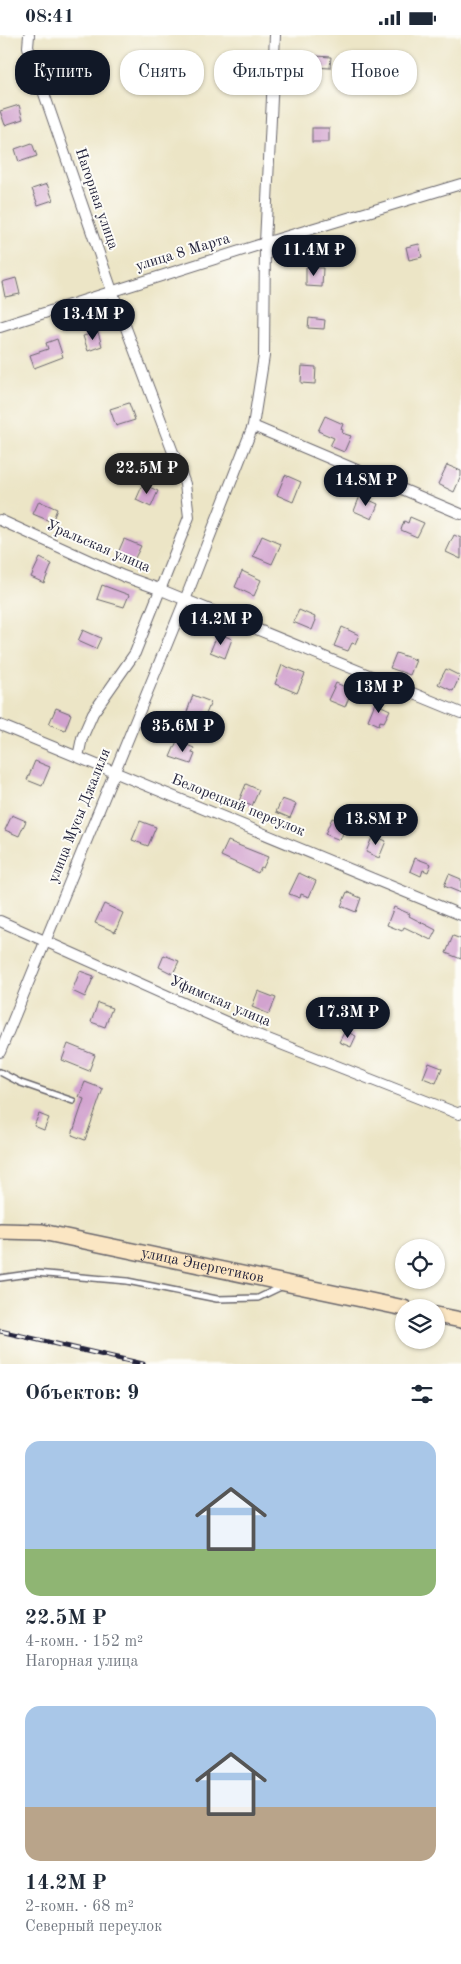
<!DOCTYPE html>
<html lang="ru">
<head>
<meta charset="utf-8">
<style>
	:root { --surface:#fff; --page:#f2f2f3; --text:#1f2937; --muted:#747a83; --accent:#111827 }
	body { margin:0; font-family:"Old Standard TT",serif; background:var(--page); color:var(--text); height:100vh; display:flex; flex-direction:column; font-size:19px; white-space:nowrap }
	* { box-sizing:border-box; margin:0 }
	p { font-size:16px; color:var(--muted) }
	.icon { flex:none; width:28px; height:28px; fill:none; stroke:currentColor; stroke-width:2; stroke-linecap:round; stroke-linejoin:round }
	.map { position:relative; height:1329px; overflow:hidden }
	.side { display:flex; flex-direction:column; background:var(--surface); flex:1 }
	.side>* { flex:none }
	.hud { position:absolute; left:15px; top:15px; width:431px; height:45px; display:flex; gap:10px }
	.buttons { position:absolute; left:395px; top:1204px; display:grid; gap:10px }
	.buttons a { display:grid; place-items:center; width:50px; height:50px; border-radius:50%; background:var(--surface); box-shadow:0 1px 4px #0004; font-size:25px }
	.price { position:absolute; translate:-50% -42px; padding:0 11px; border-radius:18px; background:var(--accent); color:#fff; font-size:16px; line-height:32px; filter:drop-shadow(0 1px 2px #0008) }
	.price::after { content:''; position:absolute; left:50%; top:30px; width:15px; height:11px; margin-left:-8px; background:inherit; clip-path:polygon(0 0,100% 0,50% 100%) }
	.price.on { background:#222; color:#fff }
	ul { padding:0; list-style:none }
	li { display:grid; align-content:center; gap:10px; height:265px; padding:0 25px }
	li span { display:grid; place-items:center; height:155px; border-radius:15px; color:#555 }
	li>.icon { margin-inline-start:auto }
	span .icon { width:90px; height:90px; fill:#fffc; stroke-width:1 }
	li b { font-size:21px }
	h2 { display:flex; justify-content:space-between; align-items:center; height:60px; padding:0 25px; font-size:21px }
	.tag { padding:0 18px; border-radius:20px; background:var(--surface); box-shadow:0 1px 4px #0004; font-size:18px; line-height:45px }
	.tag.on { background:var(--accent); color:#fff }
	.status { display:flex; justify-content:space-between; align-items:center; height:35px; padding:0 25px; background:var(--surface); direction:ltr }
	.status svg { height:14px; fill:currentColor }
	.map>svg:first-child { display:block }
</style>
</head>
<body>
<div class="status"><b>08:41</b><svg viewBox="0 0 49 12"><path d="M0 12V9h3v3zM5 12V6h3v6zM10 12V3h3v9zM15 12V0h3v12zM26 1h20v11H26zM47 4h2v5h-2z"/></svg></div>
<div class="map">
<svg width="461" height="1329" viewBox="0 0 461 1329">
	<rect width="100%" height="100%" fill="#fdfcf7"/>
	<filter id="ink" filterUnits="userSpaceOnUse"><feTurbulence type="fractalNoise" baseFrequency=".02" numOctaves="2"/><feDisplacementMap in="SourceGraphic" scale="10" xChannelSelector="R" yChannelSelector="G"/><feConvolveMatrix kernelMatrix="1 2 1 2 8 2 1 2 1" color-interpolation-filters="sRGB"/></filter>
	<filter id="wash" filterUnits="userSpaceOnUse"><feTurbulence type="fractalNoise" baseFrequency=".0096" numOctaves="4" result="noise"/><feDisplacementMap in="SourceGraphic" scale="20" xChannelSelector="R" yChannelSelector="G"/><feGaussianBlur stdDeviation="1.12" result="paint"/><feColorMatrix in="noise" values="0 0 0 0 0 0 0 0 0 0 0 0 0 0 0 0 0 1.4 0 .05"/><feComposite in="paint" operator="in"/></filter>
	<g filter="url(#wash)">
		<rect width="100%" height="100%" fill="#ece5c6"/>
		<g id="blocks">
			<g fill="#d2a3cf">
				<polygon points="315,21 331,22 330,33 314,32"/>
				<polygon points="19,70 23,84 5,90 0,76"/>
				<rect x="312" y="93" width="17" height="14"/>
				<polygon points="32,108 37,121 19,127 15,114"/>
				<polygon points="47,149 53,165 38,170 32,154"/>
				<polygon points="419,209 422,222 409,225 406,212"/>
				<polygon points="306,232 323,233 322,252 306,251"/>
				<polygon points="16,243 20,259 5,262 2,247"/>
				<polygon points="309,283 325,285 324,294 308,293"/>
				<polygon points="98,297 102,311 88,316 83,301"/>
				<polygon points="57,304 63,322 34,333 30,320 48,314 46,308"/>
				<polygon points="302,331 316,332 315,349 301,348"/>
				<polygon points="129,368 135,385 116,391 110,374"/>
				<polygon points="325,381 343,389 341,394 343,395 342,398 351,401 344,417 330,411 334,403 318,396"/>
				<polygon points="447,430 461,436 461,441 454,457 438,449"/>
				<polygon points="285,440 301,447 293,467 277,460"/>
				<polygon points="143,449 158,456 151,472 136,465"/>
				<polygon points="360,461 378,469 372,484 354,476"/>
				<polygon points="39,466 57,474 52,487 33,479"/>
				<polygon points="410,482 424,488 417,502 401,495 404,486 408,488"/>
				<polygon points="454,500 461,503 461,524 446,517"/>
				<polygon points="262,501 281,509 272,529 253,521"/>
				<polygon points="124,504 141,511 133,527 117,520"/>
				<polygon points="40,523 52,529 44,548 31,542"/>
				<polygon points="242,536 261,545 254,561 235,552"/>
				<polygon points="102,550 129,560 124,572 97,564"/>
				<polygon points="299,575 315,582 314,584 316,585 312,595 293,587"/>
				<polygon points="342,592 359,600 355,609 352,608 348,616 334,611"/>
				<polygon points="83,595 101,603 96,614 78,606"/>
				<polygon points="218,598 232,604 225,623 210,617"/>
				<polygon points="396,618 416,625 410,640 390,633"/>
				<polygon points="282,630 305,639 297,658 275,649"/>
				<polygon points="446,634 460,641 453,656 438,649"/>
				<polygon points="336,648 352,655 345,672 328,665"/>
				<polygon points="193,660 211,667 204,684 187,677"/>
				<polygon points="375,668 390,675 384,687 380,686 379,690 368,685"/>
				<polygon points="56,673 71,679 65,695 49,689"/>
				<polygon points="177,706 194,713 192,718 195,719 191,729 170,722"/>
				<polygon points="35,726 50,732 42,751 27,745"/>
				<polygon points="246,749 259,755 252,771 239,766"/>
				<polygon points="282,764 296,769 290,783 276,777"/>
				<polygon points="12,780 26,786 19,801 5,795"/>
				<polygon points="332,783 347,789 340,805 325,799"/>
				<polygon points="140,786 156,792 148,811 132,805"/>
				<polygon points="373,800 386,806 379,823 366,817"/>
				<polygon points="228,806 268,822 263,833 261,832 258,838 221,821"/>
				<polygon points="415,823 431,829 428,837 423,835 421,841 410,836"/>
				<polygon points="299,838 316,846 309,862 301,859 300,863 289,859"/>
				<polygon points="449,839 461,844 461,858 444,851"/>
				<polygon points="347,857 361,863 356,877 341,871"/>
				<polygon points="104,869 123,878 115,897 95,888"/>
				<polygon points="394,872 410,879 409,881 436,895 431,905 404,892 402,896 387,890"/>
				<polygon points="453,901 461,904 461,924 446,918"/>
				<polygon points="164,920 179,926 173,939 159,932"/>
				<polygon points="80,936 94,941 85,962 72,956"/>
				<polygon points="258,956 276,963 269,979 252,972"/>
				<polygon points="98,968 112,973 105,992 91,987"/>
				<polygon points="345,996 356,1001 351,1012 339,1007"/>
				<polygon points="68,1009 95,1020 89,1036 62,1025"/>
				<polygon points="429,1028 442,1033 436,1048 423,1043"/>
				<polygon points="85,1047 103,1054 85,1105 72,1100 84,1064 79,1062"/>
				<polygon points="39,1079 49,1083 44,1095 34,1091"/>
			</g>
		</g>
	</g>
	<g filter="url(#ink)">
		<use href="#blocks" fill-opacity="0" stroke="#69666c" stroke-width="1"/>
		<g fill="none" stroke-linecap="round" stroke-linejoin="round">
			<g stroke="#69666c" stroke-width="8">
				<g id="lane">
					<polyline points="0,1037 21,1048 73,1066"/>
					<polyline points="0,1243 35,1238 127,1246 217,1264 258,1263 283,1251"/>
				</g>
			</g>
			<g stroke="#69666c" stroke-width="12">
				<g id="street">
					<polyline points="29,0 28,12 112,256 185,449 189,482 135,618 93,678 82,703 78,722"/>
					<polyline points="0,292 265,208 461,149"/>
					<polyline points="253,391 461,479"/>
					<polyline points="0,485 123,541 159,554 461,678"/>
					<polyline points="0,690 461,880"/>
					<polyline points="0,886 235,991 459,1079 461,1077"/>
					<polyline points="0,1017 185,565 253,391 264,321 265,208 275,0"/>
				</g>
			</g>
			<g stroke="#69666c" stroke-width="18">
				<g id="secondary">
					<path id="s1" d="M0,1196l42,1 362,76"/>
					<polyline points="436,1280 461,1285"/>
				</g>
			</g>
			<use href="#lane" stroke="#fff" stroke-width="5"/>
			<use href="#street" stroke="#fff" stroke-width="10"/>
			<use href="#secondary" stroke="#fbe6c3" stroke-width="15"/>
			<g stroke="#22223b" stroke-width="5">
				<polyline id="rail" points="0,1296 143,1329"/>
			</g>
			<use href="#rail" stroke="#fdfcf7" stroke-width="3" stroke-dasharray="9" stroke-linecap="butt"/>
		</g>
	</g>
	<g text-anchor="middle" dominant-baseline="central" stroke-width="4" stroke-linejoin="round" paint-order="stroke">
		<g font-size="15" fill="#22223b" stroke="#fdfcf7">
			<text transform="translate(96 164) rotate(71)">Нагорная улица</text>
			<text transform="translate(183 218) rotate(-17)">улица 8 Марта</text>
			<text transform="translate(98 512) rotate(23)">Уральская улица</text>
			<text transform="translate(238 771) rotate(22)">Белорецкий переулок</text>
			<text transform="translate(80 781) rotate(-68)">улица Мусы Джалиля</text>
			<text transform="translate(220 967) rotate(23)">Уфимская улица</text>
			<text stroke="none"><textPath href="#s1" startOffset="206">улица Энергетиков</textPath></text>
		</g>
	</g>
</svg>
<div class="buttons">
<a><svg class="icon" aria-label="locate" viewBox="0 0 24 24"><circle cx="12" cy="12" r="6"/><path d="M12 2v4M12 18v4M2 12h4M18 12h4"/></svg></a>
<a><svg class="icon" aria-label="layers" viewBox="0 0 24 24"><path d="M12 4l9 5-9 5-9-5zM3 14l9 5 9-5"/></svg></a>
</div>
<b class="price" style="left:314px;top:242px">11.4M ₽</b>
<b class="price" style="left:93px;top:306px">13.4M ₽</b>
<b class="price on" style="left:147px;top:460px">22.5M ₽</b>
<b class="price" style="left:366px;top:472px">14.8M ₽</b>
<b class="price" style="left:221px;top:611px">14.2M ₽</b>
<b class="price" style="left:379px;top:679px">13M ₽</b>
<b class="price" style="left:183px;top:718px">35.6M ₽</b>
<b class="price" style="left:376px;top:811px">13.8M ₽</b>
<b class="price" style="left:348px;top:1004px">17.3M ₽</b>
<div class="hud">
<a class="tag on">Купить</a>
<a class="tag">Снять</a>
<a class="tag">Фильтры</a>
<a class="tag">Новое</a>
</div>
</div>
<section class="side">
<h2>Объектов: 9<svg class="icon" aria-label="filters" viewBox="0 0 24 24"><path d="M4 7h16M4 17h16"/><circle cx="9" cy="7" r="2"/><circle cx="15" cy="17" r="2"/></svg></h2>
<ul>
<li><span style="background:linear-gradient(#a9c7e8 70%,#8fb573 0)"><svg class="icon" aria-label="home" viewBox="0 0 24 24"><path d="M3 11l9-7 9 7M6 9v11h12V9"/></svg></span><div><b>22.5M ₽</b><p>4-комн. · 152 m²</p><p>Нагорная улица</p></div></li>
<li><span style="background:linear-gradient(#a9c7e8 65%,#b9a48a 0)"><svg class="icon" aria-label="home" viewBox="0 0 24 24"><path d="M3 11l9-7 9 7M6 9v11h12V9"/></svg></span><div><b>14.2M ₽</b><p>2-комн. · 68 m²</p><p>Северный переулок</p></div></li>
</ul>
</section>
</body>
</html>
